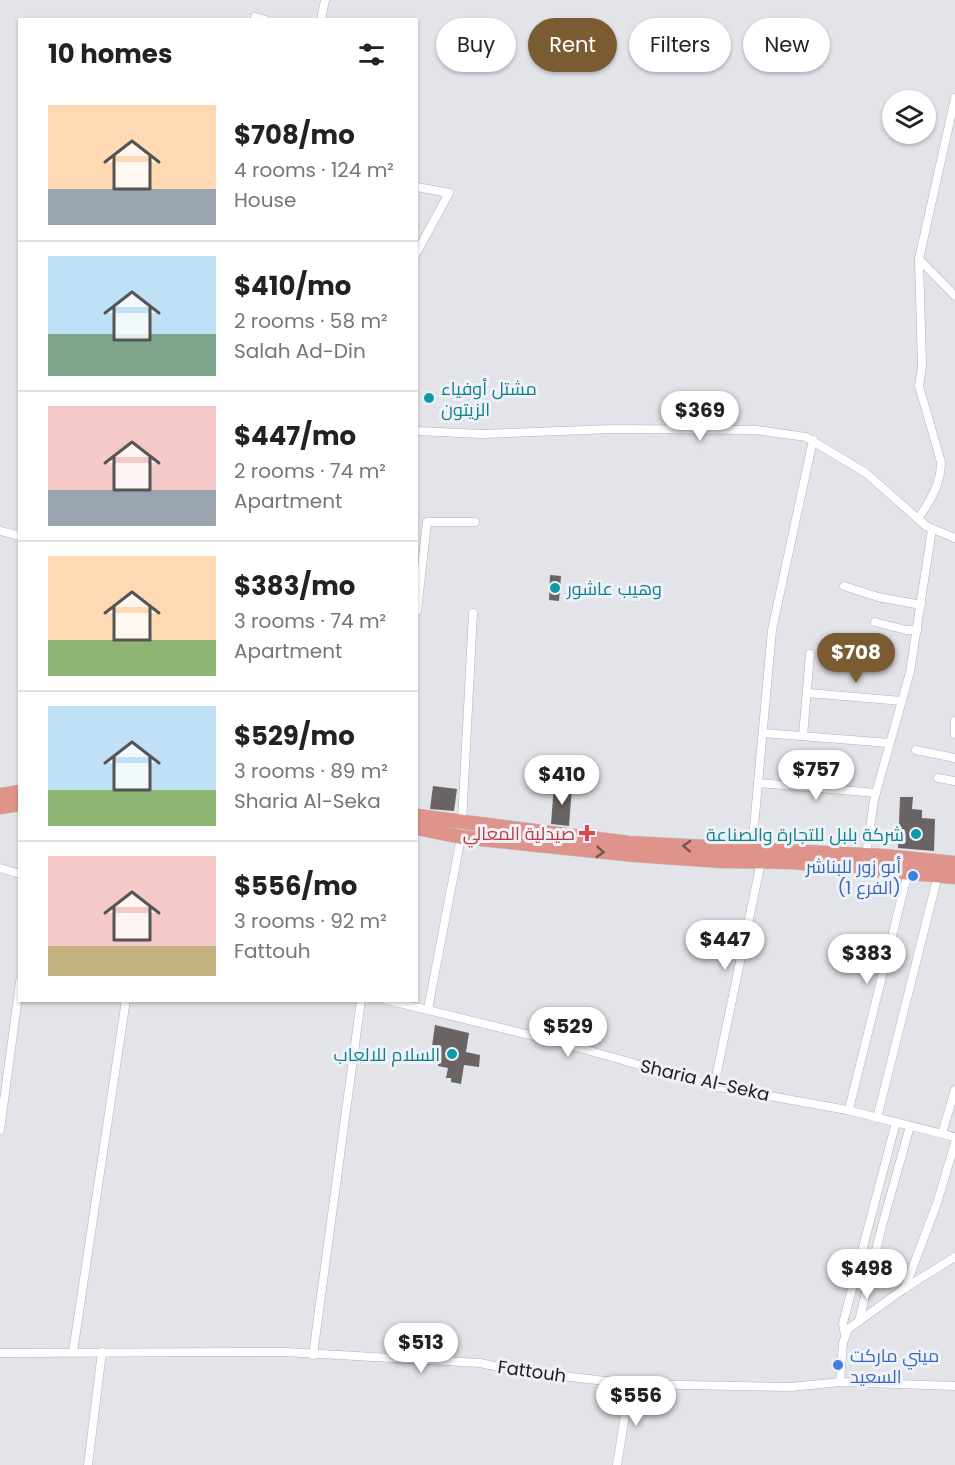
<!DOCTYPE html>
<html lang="en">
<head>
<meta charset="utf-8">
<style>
	:root { --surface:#fff; --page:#f2f2f2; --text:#222; --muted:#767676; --line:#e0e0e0; --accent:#7b5b31 }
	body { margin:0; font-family:Poppins,Cairo,sans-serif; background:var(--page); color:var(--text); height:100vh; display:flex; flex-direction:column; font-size:22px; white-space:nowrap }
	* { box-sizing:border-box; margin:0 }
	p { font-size:20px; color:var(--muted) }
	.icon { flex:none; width:33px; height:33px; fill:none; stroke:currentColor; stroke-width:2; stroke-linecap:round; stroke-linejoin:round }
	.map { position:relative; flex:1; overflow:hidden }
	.side { position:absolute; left:18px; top:18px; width:400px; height:984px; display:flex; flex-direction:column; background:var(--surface); border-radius:0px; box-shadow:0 2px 4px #0004 }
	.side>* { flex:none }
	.banner { position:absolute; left:436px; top:18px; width:428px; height:54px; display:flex; gap:12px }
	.buttons { position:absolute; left:882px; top:90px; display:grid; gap:12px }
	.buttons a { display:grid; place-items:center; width:54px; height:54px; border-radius:50%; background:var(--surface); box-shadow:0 2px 4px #0004; font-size:30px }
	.price { position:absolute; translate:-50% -51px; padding:0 14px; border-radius:21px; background:#fff; color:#222; font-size:20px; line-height:39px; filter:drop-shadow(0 2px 3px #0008) }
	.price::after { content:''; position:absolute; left:50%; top:36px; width:18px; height:14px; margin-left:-9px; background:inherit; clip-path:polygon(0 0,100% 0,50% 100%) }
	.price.active { background:var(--accent); color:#fff }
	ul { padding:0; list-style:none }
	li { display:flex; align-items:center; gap:18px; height:150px; padding:0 30px }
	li+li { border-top:2px solid var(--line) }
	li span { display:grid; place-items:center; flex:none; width:168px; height:120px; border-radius:0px; color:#555 }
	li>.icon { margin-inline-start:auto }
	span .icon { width:72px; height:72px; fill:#fffc; stroke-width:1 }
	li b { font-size:26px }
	h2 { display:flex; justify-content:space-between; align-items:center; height:72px; padding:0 30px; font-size:26px }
	.pill { padding:0 21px; border-radius:27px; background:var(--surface); box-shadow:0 2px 4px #0004; font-size:21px; line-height:54px }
	.pill.active { background:var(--accent); color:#fff }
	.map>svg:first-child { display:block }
</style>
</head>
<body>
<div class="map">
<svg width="955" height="1465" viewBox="0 0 955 1465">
	<rect width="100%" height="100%" fill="#e2e4e9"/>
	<g fill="#6a6464">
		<polygon points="550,575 561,576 559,601 549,600"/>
		<polygon points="554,785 572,787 569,826 551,824"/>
		<polygon points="433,786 457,789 454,811 430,809"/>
		<polygon points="900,797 913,797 912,809 922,810 922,818 935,819 934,851 898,848"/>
		<polygon points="435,1025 469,1033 466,1052 480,1055 479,1067 464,1065 461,1084 451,1082 451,1078 446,1078 448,1068 438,1066 438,1061 430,1060"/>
	</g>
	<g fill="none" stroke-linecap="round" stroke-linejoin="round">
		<g stroke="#b1b3b8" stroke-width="9">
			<g id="street">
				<polyline points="255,17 266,20"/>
				<polyline points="321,20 325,0"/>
				<polyline points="417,187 449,193 417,252"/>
				<polyline points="919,259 955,296"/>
				<polyline points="417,431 481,434 612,429 756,430 806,437 866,473 926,526 955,538"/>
				<path d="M918,519c12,-18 23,-35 23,-57l-22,-76 3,-20 -3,-107 36,-161"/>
				<polyline points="0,531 20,536"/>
				<polyline points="844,586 878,597 921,605"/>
				<polyline points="417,611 427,522 475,522"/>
				<polyline points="875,622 906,630 917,630"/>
				<polyline points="808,693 902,701"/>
				<polyline points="955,721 955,734"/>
				<polyline points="763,733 889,743"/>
				<polyline points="803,736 810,654"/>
				<polyline points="916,750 955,758"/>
				<polyline points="938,778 955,781"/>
				<polyline points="758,783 876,793"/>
				<polyline points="462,822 473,613"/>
				<polyline points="752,849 772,630 813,440"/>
				<polyline points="866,855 874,800 910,672 932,529"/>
				<polyline points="0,868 20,874"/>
				<polyline points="387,1000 562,1043 714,1086 847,1110 955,1137"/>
				<polyline points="428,1009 461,837"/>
				<polyline points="714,1086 761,862"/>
				<polyline points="847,1110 849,1109 908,872"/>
				<polyline points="877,1118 938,875"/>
				<polyline points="0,1130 20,982"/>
				<polyline points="942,1133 955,1090"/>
				<polyline points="905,1288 937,1203 955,1143"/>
				<polyline points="859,1321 882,1226 910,1126"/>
				<polyline points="845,1336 843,1323 896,1122"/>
				<polyline points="73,1352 126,1000"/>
				<polyline points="0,1353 285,1352 480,1363 513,1370 630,1384 791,1387 840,1382 955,1386"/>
				<polyline points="313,1355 361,1000"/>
				<polyline points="840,1382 843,1343 848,1329 905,1288 955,1257"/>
				<polyline points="88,1465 102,1352"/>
				<polyline points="617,1465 630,1384"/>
			</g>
		</g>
		<g stroke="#c0c0c0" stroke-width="15">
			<g id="highway">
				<polyline points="0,795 20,792"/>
				<polyline points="0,807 20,804"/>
				<polyline points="417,816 629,843 883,856 955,863"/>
				<polyline points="417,828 461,837 635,855 721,861 792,862 955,877"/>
			</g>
		</g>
		<use href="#street" stroke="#fff" stroke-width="8"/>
		<use href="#highway" stroke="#df948b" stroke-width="14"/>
	</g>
	<defs><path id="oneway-chevron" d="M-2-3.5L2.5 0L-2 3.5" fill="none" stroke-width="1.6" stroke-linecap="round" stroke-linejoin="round" transform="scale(1.5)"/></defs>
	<g stroke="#745350">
		<use href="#oneway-chevron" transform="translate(687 846) rotate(-177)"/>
		<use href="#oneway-chevron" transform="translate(600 852) rotate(5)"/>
	</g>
	<g fill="#0f9aa8" stroke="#eff1f6" stroke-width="2">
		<circle cx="429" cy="398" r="6"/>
		<circle cx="555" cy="588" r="6"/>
		<circle cx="916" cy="834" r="6"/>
		<circle cx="452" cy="1054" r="6"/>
	</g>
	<path fill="#e0444e" stroke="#eff1f6" stroke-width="2" d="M584 824h6v6h6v6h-6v6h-6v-6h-6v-6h6z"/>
	<g fill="#3f7fe0" stroke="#eff1f6" stroke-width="2">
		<circle cx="913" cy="876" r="6"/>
		<circle cx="838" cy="1365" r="6"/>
	</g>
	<g text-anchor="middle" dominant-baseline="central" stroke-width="6" stroke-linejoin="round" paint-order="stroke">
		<g font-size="18" fill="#0d838f" stroke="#eff1f6" text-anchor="start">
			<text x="441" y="388">مشتل أوفياء<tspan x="441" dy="21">الزيتون</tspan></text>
			<text x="567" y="588">وهيب عاشور</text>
			<text x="904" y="834" text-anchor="end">شركة بلبل للتجارة والصناعة</text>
			<text x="440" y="1054" text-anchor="end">السلام للالعاب</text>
		</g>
		<g font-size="18" fill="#be3a42" stroke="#eff1f6" text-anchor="end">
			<text x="575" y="833">صيدلية المعالي</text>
		</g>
		<g font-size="18" fill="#366cbe" stroke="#eff1f6" text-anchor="end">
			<text x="901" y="866">أبو زور للبناشر<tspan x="901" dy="21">(الفرع 1)</tspan></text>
			<text x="850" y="1355" text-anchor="start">ميني ماركت<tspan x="850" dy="21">السعيد</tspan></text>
		</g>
		<g font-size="18" fill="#1d1e1f" stroke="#eff1f6">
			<text transform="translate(705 1080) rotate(13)">Sharia Al-Seka</text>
			<text transform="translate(532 1371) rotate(8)">Fattouh</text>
		</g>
	</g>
</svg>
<div class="buttons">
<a><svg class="icon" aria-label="layers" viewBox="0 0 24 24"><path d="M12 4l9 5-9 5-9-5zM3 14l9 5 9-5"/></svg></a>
</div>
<b class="price" style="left:700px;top:442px">$369</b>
<b class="price active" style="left:856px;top:684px">$708</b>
<b class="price" style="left:816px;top:801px">$757</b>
<b class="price" style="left:562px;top:806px">$410</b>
<b class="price" style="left:725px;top:971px">$447</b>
<b class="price" style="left:867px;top:985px">$383</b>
<b class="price" style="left:568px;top:1058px">$529</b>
<b class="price" style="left:867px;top:1300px">$498</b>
<b class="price" style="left:421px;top:1374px">$513</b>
<b class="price" style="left:636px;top:1427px">$556</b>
<div class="banner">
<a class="pill">Buy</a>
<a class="pill active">Rent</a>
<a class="pill">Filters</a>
<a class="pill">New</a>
</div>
<section class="side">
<h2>10 homes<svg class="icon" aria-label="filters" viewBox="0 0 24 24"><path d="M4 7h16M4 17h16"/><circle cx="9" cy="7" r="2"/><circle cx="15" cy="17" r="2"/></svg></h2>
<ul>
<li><span style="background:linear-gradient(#ffd9b3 70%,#9aa5b1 0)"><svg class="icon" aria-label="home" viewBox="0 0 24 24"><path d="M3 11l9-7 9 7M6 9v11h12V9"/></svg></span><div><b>$708/mo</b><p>4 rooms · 124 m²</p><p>House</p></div></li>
<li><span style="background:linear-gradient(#bfe0f5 65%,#7fa58c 0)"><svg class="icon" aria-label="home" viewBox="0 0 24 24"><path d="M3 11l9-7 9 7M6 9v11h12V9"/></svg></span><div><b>$410/mo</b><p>2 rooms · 58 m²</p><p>Salah Ad-Din</p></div></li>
<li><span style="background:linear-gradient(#f6c9c9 70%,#9aa5b1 0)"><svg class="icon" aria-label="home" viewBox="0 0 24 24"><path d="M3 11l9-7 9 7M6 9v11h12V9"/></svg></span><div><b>$447/mo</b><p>2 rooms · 74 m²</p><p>Apartment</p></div></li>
<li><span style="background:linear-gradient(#ffd9b3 70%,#8fb573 0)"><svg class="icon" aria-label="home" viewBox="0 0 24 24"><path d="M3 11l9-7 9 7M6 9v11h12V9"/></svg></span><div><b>$383/mo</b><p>3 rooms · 74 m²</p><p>Apartment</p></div></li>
<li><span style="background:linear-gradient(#bfe0f5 70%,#8fb573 0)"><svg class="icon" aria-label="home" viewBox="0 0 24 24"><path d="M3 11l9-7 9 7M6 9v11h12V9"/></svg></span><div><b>$529/mo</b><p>3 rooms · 89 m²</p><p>Sharia Al-Seka</p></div></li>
<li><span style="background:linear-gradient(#f6c9c9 75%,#c2b280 0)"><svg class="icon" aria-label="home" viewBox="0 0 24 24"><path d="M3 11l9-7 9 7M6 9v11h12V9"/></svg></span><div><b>$556/mo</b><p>3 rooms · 92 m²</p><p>Fattouh</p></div></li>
</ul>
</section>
</div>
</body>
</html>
